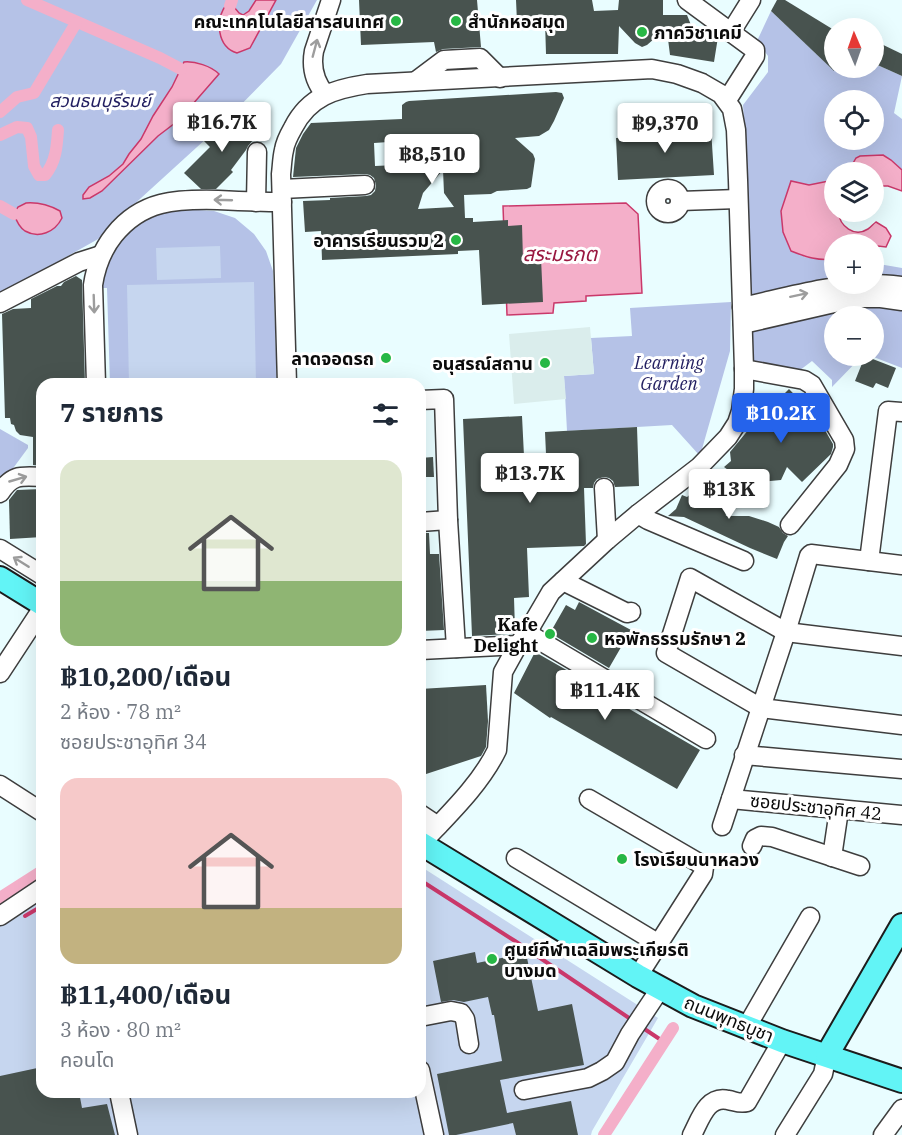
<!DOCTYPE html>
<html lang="th">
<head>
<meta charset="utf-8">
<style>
	:root { --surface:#fff; --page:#f6f6f7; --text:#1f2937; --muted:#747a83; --accent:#2563eb }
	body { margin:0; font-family:"IBM Plex Serif","Noto Sans Thai",serif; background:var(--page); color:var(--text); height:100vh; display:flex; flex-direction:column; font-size:22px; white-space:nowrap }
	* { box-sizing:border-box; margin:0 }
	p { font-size:20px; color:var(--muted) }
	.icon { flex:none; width:33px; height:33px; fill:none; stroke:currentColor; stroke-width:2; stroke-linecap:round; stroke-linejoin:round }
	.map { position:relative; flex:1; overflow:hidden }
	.side { position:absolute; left:36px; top:378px; width:390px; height:720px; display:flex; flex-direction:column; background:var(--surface); border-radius:18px; box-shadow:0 6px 24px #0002 }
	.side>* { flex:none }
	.needle { width:39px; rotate:358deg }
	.controls { position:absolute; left:824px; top:18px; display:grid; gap:12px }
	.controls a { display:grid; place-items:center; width:60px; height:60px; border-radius:50%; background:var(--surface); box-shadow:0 6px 24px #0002; font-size:30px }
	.price { position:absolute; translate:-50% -51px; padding:0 14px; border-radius:6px; background:#fff; color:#222; font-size:20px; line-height:39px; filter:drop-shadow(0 2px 3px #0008) }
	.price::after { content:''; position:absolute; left:50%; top:36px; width:18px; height:14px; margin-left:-9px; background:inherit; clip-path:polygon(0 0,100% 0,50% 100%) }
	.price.active { background:var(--accent); color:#fff }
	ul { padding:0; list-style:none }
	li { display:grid; align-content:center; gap:12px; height:318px; padding:0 24px }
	li span { display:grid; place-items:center; height:186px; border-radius:18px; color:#555 }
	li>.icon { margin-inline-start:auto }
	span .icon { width:108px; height:108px; fill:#fffc; stroke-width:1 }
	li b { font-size:26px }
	h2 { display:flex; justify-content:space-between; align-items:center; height:72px; padding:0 24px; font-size:26px }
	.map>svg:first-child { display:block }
</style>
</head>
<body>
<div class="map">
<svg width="902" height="1135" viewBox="0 0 902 1135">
	<rect width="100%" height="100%" fill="#e9fdff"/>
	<g fill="#b5c2e7" fill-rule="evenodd">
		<polygon points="0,0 317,0 281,64 219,127 118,219 100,238 0,294"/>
		<path d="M771,11l60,57h42v-5l29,13 -8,37 8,6v51l-11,-10 -35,-2 -8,14h-14v8l-25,5 -5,72 19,3 11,-1v25h39v-21l29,5v100l-31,-12h2v-40h-39v40h28l-30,31v-7l-20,-19 -21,16 -47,-8 -6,-170 10,-13 -5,-81 25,-33v-16l-11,-15zM834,100h39v40h-39z"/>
		<path d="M184,209l30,2 21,7 19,16 12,17 7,20 4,113h-167l-3,-96h-6c10,-45 36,-74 83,-79z"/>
		<polygon points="731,302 730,351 700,456 672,425 567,431 564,376 594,374 591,338 632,336 630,308"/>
		<polygon points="0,429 28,445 28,448 0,486"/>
	</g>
	<g fill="#c6d6ef">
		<polygon points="220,246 221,278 157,280 156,248"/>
		<polygon points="254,282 256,384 129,384 127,285"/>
		<polygon points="420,866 658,1018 592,1131 591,1135 0,1135 0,899 42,874 42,1092 420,1092"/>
	</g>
	<polygon fill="#daedec" points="590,327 594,374 564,376 566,399 514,404 509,334"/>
	<g fill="#f4afc9" stroke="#ca386a" stroke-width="1.5">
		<path d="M256,0h20l-26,48 -13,5c-20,-6 -22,-33 -11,-48l8,2 5,6 4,2 6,-4z"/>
		<path d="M184,62c11,-1 27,4 35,12l-40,46 -21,16 -56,55 -12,7 -7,1v-4l6,-8 20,-11 14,-12 6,-10 12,-15 12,-23 19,-29z"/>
		<polygon points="883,155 891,160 902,170 902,191 888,186 873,186 873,172 848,172 856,158 860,156"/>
		<path d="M834,180v32h4c2,14 16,26 30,17 3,-2 5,-5 8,-7l10,6 5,8 -5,11 -8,-1 -5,5v-7h-3l1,-2c-8,-6 -19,-7 -24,2h-13v15c-16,2 -28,-2 -43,-8l-8,-19 -2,-21 10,-30 18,4z"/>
		<path d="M26,203c13,-1 23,2 34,8l2,7c-7,14 -23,21 -37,13 -6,-4 -9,-11 -11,-17l4,-7z"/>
		<polygon points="626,203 638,214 642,293 586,296 586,301 554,303 553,313 507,315 503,206"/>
	</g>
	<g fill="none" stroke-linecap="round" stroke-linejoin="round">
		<g stroke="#ca386a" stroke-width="4">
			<polyline points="420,880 515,941 632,1020"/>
			<polyline points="25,916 42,906"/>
			<polyline points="640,1026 664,1042"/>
		</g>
		<g stroke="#f4afc9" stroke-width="12">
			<polyline points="27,0 160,58 181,69"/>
			<polyline points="230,6 232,0"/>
			<polyline points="0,112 17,97 34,93 76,23"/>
			<path d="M0,135l17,-8 10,1 4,9 3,29 5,9h6c11,-13 12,-29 13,-45"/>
			<polyline points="0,206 14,214"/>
			<polyline points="0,898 42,871"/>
			<polyline points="604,1135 673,1028"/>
		</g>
	</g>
	<g fill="#48534f" fill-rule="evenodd">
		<polygon points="359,0 477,0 481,47 443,49 436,52 434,42 361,45"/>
		<polygon points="516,0 592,0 594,11 618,10 619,0 663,0 663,15 687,15 693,30 714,34 718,37 714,62 670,55 668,39 655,38 647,45 642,47 635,43 619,26 618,54 546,54 545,21 517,22"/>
		<polygon points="777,0 785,0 834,30 834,71 771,11"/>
		<polygon points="873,40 902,54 902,76 873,63"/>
		<path d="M556,92l6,1 2,5 -10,23 -5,9 -10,6 -24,2 18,16 2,5 -4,28 -4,2 -30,2 -6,3 -27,1 1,23h8v4l35,-2v6l14,-1 1,34 18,-1 2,44 -61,3 -3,-55 -21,1v3l-136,6 -1,-29 -16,1 -2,-31 27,-1v-2l36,-2 5,-1 4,-4 1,-6 -2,-7 -4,-3 -5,-1 -72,3 3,-29 7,-14 8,-11 91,-4v-14l4,-3 3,-1zM403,141l1,5 36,17 -65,3 -1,-23zM443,170l1,23 10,14 -36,2 5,-16z"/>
		<polygon points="233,113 259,133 248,146 246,150 231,170 233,172 216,189 201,189 184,173 210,147 204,141"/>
		<polygon points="680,124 680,131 711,129 714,175 618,180 616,138 646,136 646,126"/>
		<polygon points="76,276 82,280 85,384 42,384 42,466 33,465 33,437 20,435 16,431 14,425 11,424 10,418 5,418 2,314 13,309 31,308 31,299 57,286 61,286 64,282"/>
		<polygon points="865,356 896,368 888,388 876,383 873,388 855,381"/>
		<polygon points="789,389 819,420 833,444 833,447 831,454 802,482 787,467 781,480 746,483 724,467 731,461 730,452 749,429"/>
		<polygon points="522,416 524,456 546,454 545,432 637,427 639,486 615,487 613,481 609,478 604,477 597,479 594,483 593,488 584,488 586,544 584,546 527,548 529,597 514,598 515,630 512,634 472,636 463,419"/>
		<polygon points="433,457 434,477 420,477 420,458"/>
		<polygon points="719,471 726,516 749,516 768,522 779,527 783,533 788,536 784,542 777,559 750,548 684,517 668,516 676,509 682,495 687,497"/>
		<polygon points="42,489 42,537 10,539 9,500 17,490"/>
		<polygon points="420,533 429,533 430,554 439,554 444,630 420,631"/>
		<polygon points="579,602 631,630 609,668 550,633 566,605 575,610"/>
		<polygon points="535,652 577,676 576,678 700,750 677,789 551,717 550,718 514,693"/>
		<polygon points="486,685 488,721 486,747 481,756 420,776 420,689"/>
		<polygon points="475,952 477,963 526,953 538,1011 572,1004 584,1065 500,1080 507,1113 571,1101 578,1135 516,1135 513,1123 456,1135 449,1135 437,1074 502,1061 494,1015 492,1015 488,997 464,1002 453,1000 441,1002 433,961"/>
		<polygon points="42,1067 42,1092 79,1092 82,1108 107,1104 115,1135 0,1135 0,1076"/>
	</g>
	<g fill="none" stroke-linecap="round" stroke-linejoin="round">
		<g stroke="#3e3e3e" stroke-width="21">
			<g id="minor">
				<polyline points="687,0 755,50 755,56 727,100"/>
				<polyline points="731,32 751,0"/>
				<polyline points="416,81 444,60 480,58 500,78"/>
				<path d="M325,94c-10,-12 -14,-27 -11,-43l17,-51"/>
				<circle cx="668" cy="201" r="12"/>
				<polyline points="282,189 365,185"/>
				<polyline points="680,201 738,199"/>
				<polyline points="256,202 257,152"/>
				<polyline points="0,303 79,262 101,255"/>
				<path d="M742,307c42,-9 89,-23 132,-23 9,0 19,1 28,2"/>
				<polyline points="743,324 856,298 881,298 902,301"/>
				<polyline points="744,369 804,380 812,385 844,440 845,449 838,465 790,525"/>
				<path d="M96,384l-3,-99c3,-20 9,-35 21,-50 28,-35 62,-36 104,-35 21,1 43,2 64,2"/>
				<path d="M287,384l-6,-210c1,-7 1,-16 3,-24 1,-7 5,-15 9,-22 16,-32 42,-39 74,-44l285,-15 25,5 25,9 19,11 11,15 4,21 2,50 6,189v20l-3,22 -4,12 -9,14 -29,30 -61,47 -31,26 -56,52 -24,41 -9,12 -15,27 -6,78c-17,35 -49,65 -76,94"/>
				<polyline points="420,400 444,399 448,520 456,648"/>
				<polyline points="604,488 607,540"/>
				<path d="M0,493c12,-19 21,-17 42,-16"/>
				<polyline points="638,514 648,520 744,561"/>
				<polyline points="420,522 448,520"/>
				<polyline points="0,549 42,575"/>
				<polyline points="869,561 888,411 902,412"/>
				<polyline points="563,581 627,613 631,612"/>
				<polyline points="527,633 706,739"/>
				<polyline points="902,646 786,632 690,578 666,653 761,708 902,725"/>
				<polyline points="420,650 518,645"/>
				<polyline points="0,673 42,609"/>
				<polyline points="744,755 902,769"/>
				<polyline points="0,785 42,812"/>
				<polyline points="589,799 699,863 704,867 703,874 638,976"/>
				<polyline points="731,799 902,815"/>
				<polyline points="420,814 438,826"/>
				<polyline points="722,826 786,632 809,556 811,554 902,565"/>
				<polyline points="752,846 755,839 761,836 772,837 860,866"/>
				<polyline points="832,857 839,810"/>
				<polyline points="516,858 659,944"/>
				<polyline points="0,916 42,888"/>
				<polyline points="420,1017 451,1011 461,1013 465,1019 469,1044"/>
				<polyline points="746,1028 810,917"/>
				<polyline points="420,1070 434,1135"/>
				<polyline points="524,1090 588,1078 602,1071 615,1062 630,1034 660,989"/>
				<polyline points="119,1092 128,1135"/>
				<path d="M692,1135c8,-15 15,-40 36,-35 7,1 11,4 19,2l35,-61"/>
				<polyline points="785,1135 823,1074 827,1055"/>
				<polyline points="883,1135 902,1109"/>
			</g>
		</g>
		<g stroke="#1c1c1c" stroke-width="26">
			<g id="major">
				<polyline points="0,578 42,604"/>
				<polyline points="420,843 638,976 693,1006 782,1041 902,1081"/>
				<polyline points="827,1055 902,925"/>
			</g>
		</g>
		<use href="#minor" stroke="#fff" stroke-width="18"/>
		<use href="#major" stroke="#62f4f6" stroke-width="22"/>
	</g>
	<defs><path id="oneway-shaft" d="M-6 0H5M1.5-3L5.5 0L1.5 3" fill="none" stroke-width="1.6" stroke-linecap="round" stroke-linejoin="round" transform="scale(1.5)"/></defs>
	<g stroke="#9d9d9d">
		<use href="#oneway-shaft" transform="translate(315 48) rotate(-75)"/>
		<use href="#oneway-shaft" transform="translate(223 200) rotate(-178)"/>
		<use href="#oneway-shaft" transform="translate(799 295) rotate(-12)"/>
		<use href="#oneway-shaft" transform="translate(94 304) rotate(88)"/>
		<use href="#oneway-shaft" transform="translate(18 479) rotate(-16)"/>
		<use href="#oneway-shaft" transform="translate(21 562) rotate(-148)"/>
	</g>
	<g fill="#27b745" stroke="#fff" stroke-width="2">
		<circle cx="396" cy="21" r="6"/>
		<circle cx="456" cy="21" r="6"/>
		<circle cx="642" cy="32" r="6"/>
		<circle cx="456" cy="240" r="6"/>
		<circle cx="386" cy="358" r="6"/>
		<circle cx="545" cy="363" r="6"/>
		<circle cx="550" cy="634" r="6"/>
		<circle cx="592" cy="638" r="6"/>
		<circle cx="622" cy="859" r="6"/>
		<circle cx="492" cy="959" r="6"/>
	</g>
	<g text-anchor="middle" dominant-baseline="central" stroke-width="6" stroke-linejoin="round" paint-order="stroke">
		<g font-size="18" font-weight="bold" fill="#0b0b0b" stroke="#fff" text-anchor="end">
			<text x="384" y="21">คณะเทคโนโลยีสารสนเทศ</text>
			<text x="468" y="21" text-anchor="start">สำนักหอสมุด</text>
			<text x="654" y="32" text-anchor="start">ภาควิชาเคมี</text>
			<text x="444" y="240">อาคารเรียนรวม 2</text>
			<text x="374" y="358">ลาดจอดรถ</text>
			<text x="533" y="363">อนุสรณ์สถาน</text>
			<text x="538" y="624">Kafe<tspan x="538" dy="21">Delight</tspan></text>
			<text x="604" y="638" text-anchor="start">หอพักธรรมรักษา 2</text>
			<text x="634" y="859" text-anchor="start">โรงเรียนนาหลวง</text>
			<text x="504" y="949" text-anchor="start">ศูนย์กีฬาเฉลิมพระเกียรติ<tspan x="504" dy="21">บางมด</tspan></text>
		</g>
		<g font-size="18" font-style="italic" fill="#211e60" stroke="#fff">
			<text x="100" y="100">สวนธนบุรีรมย์</text>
			<text x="669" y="362">Learning<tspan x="669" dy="21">Garden</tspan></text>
		</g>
		<g font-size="18" fill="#0b0b0b" stroke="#fff">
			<text transform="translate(816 807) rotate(6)">ซอยประชาอุทิศ 42</text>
			<text transform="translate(729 1019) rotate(22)">ถนนพุทธบูชา</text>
		</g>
		<g font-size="20" font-style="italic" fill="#991840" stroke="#fff">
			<text x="560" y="253">สระมรกต</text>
		</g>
	</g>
</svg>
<div class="controls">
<a><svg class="needle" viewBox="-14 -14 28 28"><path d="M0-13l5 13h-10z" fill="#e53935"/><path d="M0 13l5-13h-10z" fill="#747a83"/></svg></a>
<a><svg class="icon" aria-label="locate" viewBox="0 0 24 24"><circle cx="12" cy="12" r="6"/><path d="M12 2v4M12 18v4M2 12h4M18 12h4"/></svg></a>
<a><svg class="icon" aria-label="layers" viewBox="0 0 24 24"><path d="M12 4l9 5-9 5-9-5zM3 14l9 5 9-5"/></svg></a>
<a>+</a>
<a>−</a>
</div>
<b class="price" style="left:222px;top:153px">฿16.7K</b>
<b class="price" style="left:665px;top:154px">฿9,370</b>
<b class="price" style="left:432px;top:185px">฿8,510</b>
<b class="price active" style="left:781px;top:444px">฿10.2K</b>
<b class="price" style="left:530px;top:504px">฿13.7K</b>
<b class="price" style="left:729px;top:520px">฿13K</b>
<b class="price" style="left:605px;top:721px">฿11.4K</b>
<section class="side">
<h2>7 รายการ<svg class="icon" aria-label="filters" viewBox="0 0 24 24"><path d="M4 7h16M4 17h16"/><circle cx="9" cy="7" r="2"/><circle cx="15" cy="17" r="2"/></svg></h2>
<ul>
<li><span style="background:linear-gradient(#dfe7d0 65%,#8fb573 0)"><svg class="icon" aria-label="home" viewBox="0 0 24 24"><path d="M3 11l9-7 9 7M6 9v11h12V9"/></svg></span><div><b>฿10,200/เดือน</b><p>2 ห้อง · 78 m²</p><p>ซอยประชาอุทิศ 34</p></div></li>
<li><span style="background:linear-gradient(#f6c9c9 70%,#c2b280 0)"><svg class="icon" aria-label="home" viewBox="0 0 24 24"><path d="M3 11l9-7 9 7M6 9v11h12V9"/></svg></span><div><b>฿11,400/เดือน</b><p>3 ห้อง · 80 m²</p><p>คอนโด</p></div></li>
</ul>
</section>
</div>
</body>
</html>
